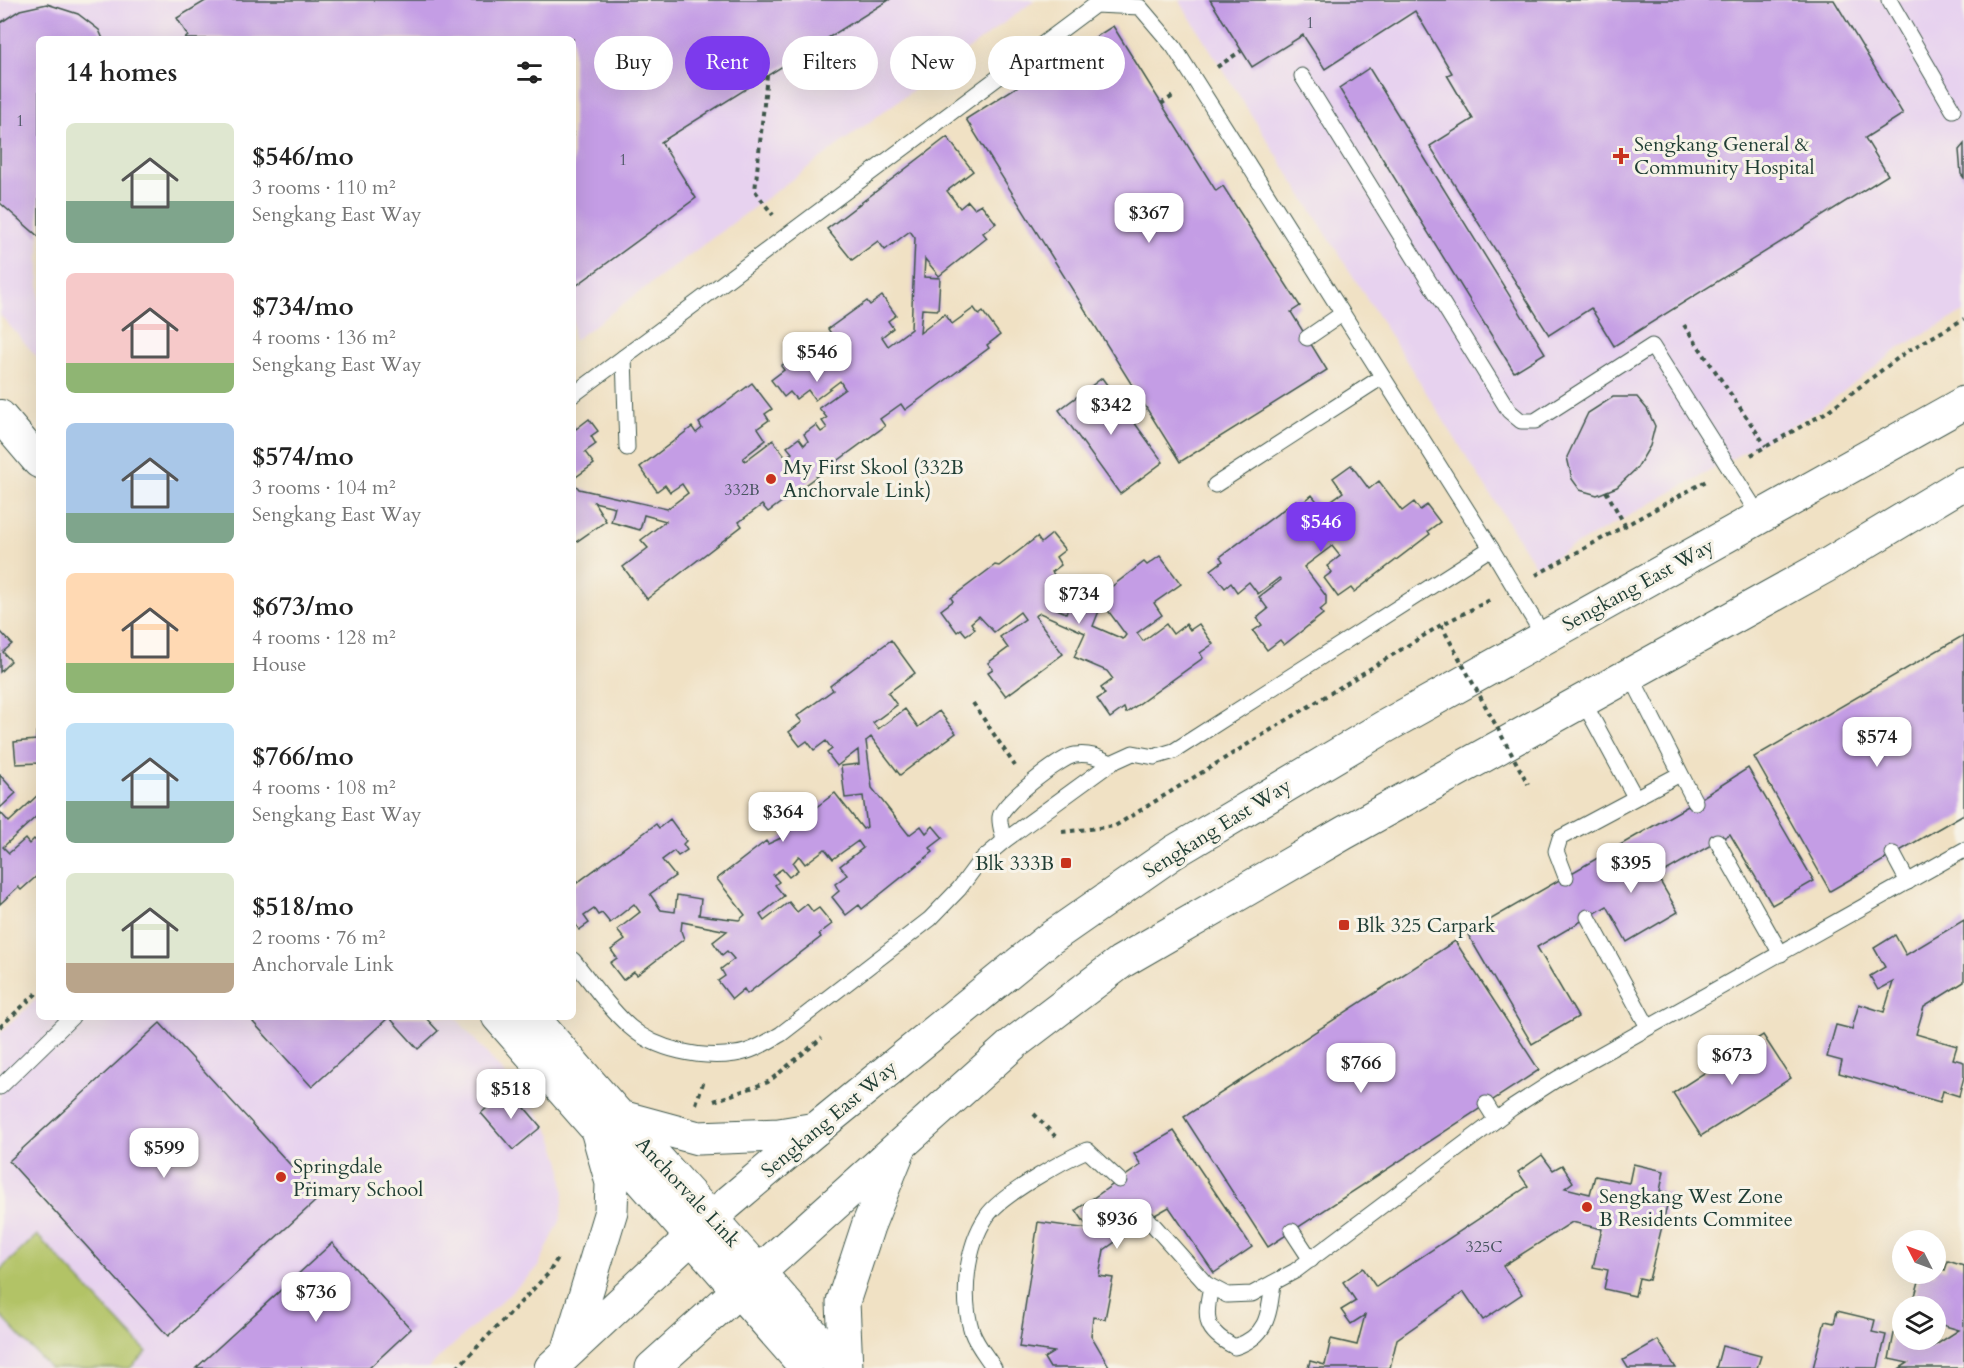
<!DOCTYPE html>
<html lang="en">
<head>
<meta charset="utf-8">
<style>
	:root { --surface:#fff; --page:#f6f6f6; --text:#222; --muted:#767676; --accent:#7c3aed }
	body { margin:0; font-family:Cardo,serif; background:var(--page); color:var(--text); height:100vh; display:flex; flex-direction:column; font-size:22px; white-space:nowrap }
	* { box-sizing:border-box; margin:0 }
	p { font-size:20px; color:var(--muted) }
	.icon { flex:none; width:33px; height:33px; fill:none; stroke:currentColor; stroke-width:2; stroke-linecap:round; stroke-linejoin:round }
	.map { position:relative; flex:1; overflow:hidden }
	.drawer { position:absolute; left:36px; top:36px; width:540px; height:984px; display:flex; flex-direction:column; background:var(--surface); border-radius:9px; box-shadow:0 6px 24px #0002 }
	.drawer>* { flex:none }
	.hud { position:absolute; left:594px; top:36px; width:570px; height:54px; display:flex; gap:12px }
	.needle { width:39px; rotate:312deg }
	.controls { position:absolute; left:1892px; top:1230px; display:grid; gap:12px }
	.controls a { display:grid; place-items:center; width:54px; height:54px; border-radius:50%; background:var(--surface); box-shadow:0 6px 24px #0002; font-size:30px }
	.price { position:absolute; translate:-50% -51px; padding:0 14px; border-radius:12px; background:#fff; color:#222; font-size:20px; line-height:39px; filter:drop-shadow(0 2px 3px #0008) }
	.price::after { content:''; position:absolute; left:50%; top:36px; width:18px; height:14px; margin-left:-9px; background:inherit; clip-path:polygon(0 0,100% 0,50% 100%) }
	.price.current { background:var(--accent); color:#fff }
	ul { padding:0; list-style:none }
	li { display:flex; align-items:center; gap:18px; height:150px; padding:0 30px }
	li span { display:grid; place-items:center; flex:none; width:168px; height:120px; border-radius:9px; color:#555 }
	li>.icon { margin-inline-start:auto }
	span .icon { width:72px; height:72px; fill:#fffc; stroke-width:1 }
	li b { font-size:26px }
	h2 { display:flex; justify-content:space-between; align-items:center; height:72px; padding:0 30px; font-size:26px }
	.tag { padding:0 21px; border-radius:27px; background:var(--surface); box-shadow:0 6px 24px #0002; font-size:21px; line-height:54px }
	.tag.current { background:var(--accent); color:#fff }
	.map>svg:first-child { display:block }
</style>
</head>
<body>
<div class="map">
<svg width="1964" height="1368" viewBox="0 0 1964 1368">
	<rect width="100%" height="100%" fill="#f7f3e8"/>
	<filter id="ink" filterUnits="userSpaceOnUse"><feTurbulence type="fractalNoise" baseFrequency=".0167" numOctaves="2"/><feDisplacementMap in="SourceGraphic" scale="12" xChannelSelector="R" yChannelSelector="G"/><feConvolveMatrix kernelMatrix="1 2 1 2 8 2 1 2 1" color-interpolation-filters="sRGB"/></filter>
	<filter id="wash" filterUnits="userSpaceOnUse"><feTurbulence type="fractalNoise" baseFrequency=".008" numOctaves="4" result="noise"/><feDisplacementMap in="SourceGraphic" scale="24" xChannelSelector="R" yChannelSelector="G"/><feGaussianBlur stdDeviation="1.35" result="paint"/><feColorMatrix in="noise" values="0 0 0 0 0 0 0 0 0 0 0 0 0 0 0 0 0 1.4 0 .05"/><feComposite in="paint" operator="in"/></filter>
	<g filter="url(#wash)">
		<rect width="100%" height="100%" fill="#f0e1c4"/>
		<g fill="#e7d2ef">
			<polygon points="0,0 1035,0 573,341 573,39 39,39 39,359 0,315"/>
			<polygon points="1179,0 1964,0 1964,312 1901,347 1818,411 1536,567"/>
			<polygon points="39,997 39,1017 455,1017 536,1110 552,1136 561,1163 564,1192 561,1219 537,1269 428,1368 0,1368 0,1033"/>
		</g>
		<polygon fill="#b2c366" stroke="#68804d" stroke-width="1.5" points="37,1235 147,1352 130,1368 50,1368 0,1315 0,1270"/>
		<g id="blocks">
			<g fill="#c49de5">
				<polygon points="207,0 889,0 661,142 696,198 573,288 573,39 184,39 188,36 177,18"/>
				<polygon points="1210,0 1834,0 1903,114 1865,138 1888,175 1614,346 1591,308 1549,335 1430,146 1473,119 1447,75 1452,73 1415,11 1325,69 1303,35 1252,67"/>
				<polygon points="47,4 78,14 99,30 103,39 39,39 39,237 0,203 0,23 20,10"/>
				<polygon points="1113,26 1216,191 1223,186 1300,306 1291,312 1327,370 1180,462 966,119"/>
				<polygon points="1369,68 1545,353 1514,372 1339,88"/>
				<polygon points="947,137 973,171 947,191 960,208 968,201 974,208 981,204 996,223 983,233 987,238 939,276 925,259 924,277 940,278 938,310 922,309 920,333 945,314 952,324 974,308 979,315 983,312 1000,335 987,345 989,348 905,410 901,404 880,419 885,426 768,512 762,505 739,522 742,526 647,599 623,567 648,548 641,540 666,521 644,515 640,530 611,522 615,507 594,502 606,521 573,544 573,482 579,489 667,509 688,493 682,484 670,492 665,485 657,491 640,467 692,427 696,433 702,428 699,423 752,383 772,409 765,414 769,420 758,428 766,440 743,458 745,461 773,440 786,457 792,453 787,447 799,438 804,445 808,441 804,434 816,425 821,432 827,428 822,421 827,418 819,408 845,389 840,381 815,400 808,390 796,399 790,392 784,397 771,380 784,370 781,366 819,339 822,344 832,335 828,329 867,301 870,305 882,296 896,315 888,321 893,328 882,337 888,346 911,329 915,238 910,231 885,250 878,241 852,260 827,229"/>
				<polygon points="1964,144 1964,178 1961,174 1959,150"/>
				<polygon points="1102,378 1163,462 1120,494 1059,410"/>
				<polygon points="1613,397 1637,397 1647,409 1655,426 1650,446 1637,468 1617,487 1597,495 1580,490 1572,479 1567,457 1588,413"/>
				<polygon points="589,419 598,431 591,436 596,444 585,452 594,464 573,479 573,424 576,429"/>
				<polygon points="1351,465 1369,489 1379,481 1402,511 1414,502 1420,510 1427,505 1440,522 1428,531 1430,534 1354,592 1351,588 1338,597 1324,578 1332,572 1327,566 1340,556 1332,546 1304,567 1326,596 1326,605 1320,610 1323,614 1284,645 1280,640 1267,650 1253,631 1262,625 1257,618 1268,609 1259,597 1281,580 1279,578 1258,594 1249,582 1237,592 1231,583 1225,588 1211,570 1223,561 1220,557 1296,500 1300,505 1312,495 1327,514 1319,520 1323,526 1312,535 1319,545 1349,522 1332,500 1343,492 1333,478"/>
				<polygon points="1052,534 1065,550 1056,557 1061,565 1052,572 1068,593 1050,606 1066,613 1072,599 1099,611 1093,626 1123,639 1126,635 1098,597 1144,562 1147,565 1160,556 1181,584 1154,603 1162,615 1137,633 1143,641 1166,624 1173,634 1186,624 1190,630 1199,624 1213,644 1200,653 1203,658 1126,713 1124,708 1110,718 1097,699 1105,694 1101,688 1113,679 1107,671 1074,657 1085,633 1040,613 1035,616 1063,654 1006,696 988,672 993,669 988,663 1008,648 1000,637 1025,619 1020,612 994,632 979,616 971,623 975,629 966,635 961,629 957,632 941,610 953,601 951,598 995,565 999,566 1037,537 1041,543"/>
				<polygon points="0,631 12,644 3,652 11,661 0,672"/>
				<polygon points="1964,635 1964,814 1830,891 1754,757"/>
				<polygon points="891,640 915,673 888,693 897,705 873,723 878,729 905,709 918,727 939,711 956,733 900,775 871,737 866,741 872,788 909,835 921,826 926,833 933,826 943,838 930,848 933,852 862,909 859,905 846,915 832,897 839,891 835,884 847,875 840,866 863,848 858,841 833,859 825,849 805,864 799,856 797,858 793,863 798,870 789,877 782,869 773,875 779,882 775,885 784,896 760,915 764,921 789,902 797,912 807,904 813,912 819,908 832,924 819,934 821,937 747,994 744,989 732,999 718,981 725,976 721,969 734,959 727,951 722,955 713,942 727,931 682,922 681,931 684,939 637,975 634,972 623,980 610,963 617,958 611,950 625,940 617,930 640,912 634,904 610,923 602,913 598,915 594,909 584,916 589,923 579,930 575,923 573,925 573,886 656,824 659,828 670,819 686,841 683,844 687,850 678,856 674,851 662,860 675,876 650,894 661,910 675,912 677,895 701,899 699,915 739,920 745,915 717,879 766,841 768,844 781,838 792,829 790,827 835,793 863,829 867,827 863,796 845,798 841,766 859,764 858,750 837,766 827,753 832,749 826,741 814,750 807,741 800,746 789,732 802,722 797,716 833,690 830,686"/>
				<polygon points="36,732 39,732 39,763 16,764 14,742 36,740"/>
				<polygon points="1748,768 1814,881 1772,905 1730,834 1657,876 1678,912 1627,942 1607,906 1537,947 1578,1017 1532,1044 1467,933 1695,802"/>
				<polygon points="0,775 16,793 0,808"/>
				<polygon points="39,794 39,814 3,847 9,853 25,839 29,844 34,839 39,844 39,874 21,890 18,887 0,904 0,812 9,822"/>
				<polygon points="1964,920 1964,982 1924,1007 1916,1034 1957,1046 1953,1059 1964,1062 1964,1077 1959,1096 1943,1091 1940,1102 1839,1073 1842,1061 1827,1057 1836,1025 1852,1029 1859,1004 1884,1012 1893,982 1878,990 1870,976 1885,967 1874,948 1895,935 1906,955"/>
				<polygon points="1455,941 1539,1070 1268,1247 1184,1117"/>
				<polygon points="259,1017 389,1017 312,1087 253,1022"/>
				<polygon points="389,1017 425,1017 438,1031 418,1049"/>
				<polygon points="160,1023 320,1197 168,1336 9,1161"/>
				<polygon points="1763,1035 1791,1078 1701,1136 1673,1093"/>
				<polygon points="509,1089 541,1127 513,1150 481,1113"/>
				<polygon points="1174,1131 1252,1247 1214,1273 1169,1207 1148,1219 1104,1250 1099,1276 1113,1278 1105,1319 1093,1317 1091,1335 1110,1368 1050,1368 1044,1358 1054,1352 1019,1347 1038,1222 1089,1229 1076,1210 1141,1165 1134,1154"/>
				<polygon points="1542,1155 1553,1170 1562,1165 1573,1182 1565,1188 1590,1194 1595,1176 1629,1183 1633,1164 1664,1171 1660,1191 1670,1193 1649,1280 1639,1278 1635,1296 1604,1289 1608,1270 1593,1267 1602,1229 1572,1222 1503,1266 1522,1294 1483,1320 1464,1292 1397,1339 1390,1368 1308,1368 1310,1361 1325,1365 1331,1339 1357,1345 1365,1315 1351,1324 1341,1310 1356,1301 1343,1282 1363,1268 1376,1287 1528,1186 1518,1172"/>
				<polygon points="332,1243 411,1329 369,1368 196,1368"/>
				<polygon points="1948,1261 1964,1266 1964,1368 1900,1368 1908,1363 1889,1359 1896,1323 1902,1324 1902,1340 1933,1340 1931,1348 1959,1330 1935,1323 1935,1306 1913,1303 1921,1274 1935,1274 1935,1267 1945,1270"/>
				<polygon points="1837,1311 1875,1320 1872,1332 1886,1335 1878,1368 1813,1368 1825,1321 1834,1323"/>
				<polygon points="1658,1340 1676,1368 1628,1368 1623,1360"/>
				<polygon points="1722,1346 1761,1356 1757,1368 1716,1368"/>
			</g>
		</g>
	</g>
	<g filter="url(#ink)">
		<use href="#blocks" fill-opacity="0" stroke="#3e564a" stroke-width="1.5"/>
		<g fill="none" stroke-linecap="round" stroke-linejoin="round">
			<g stroke="#3e564a" stroke-width="17">
				<g id="service">
					<polyline points="1889,0 1953,110"/>
					<polyline points="1302,76 1509,411 1521,421 1535,421 1652,346 1760,517"/>
					<polyline points="1307,338 1342,314"/>
					<polyline points="624,357 627,448"/>
					<polyline points="573,395 1095,5 1140,7 1174,47 1491,548 1544,637"/>
					<polyline points="1215,485 1382,377"/>
					<polyline points="1631,676 1695,802"/>
					<polyline points="1583,701 1635,797"/>
					<path d="M1004,841c-1,-7 -5,-17 -4,-24 2,-14 61,-60 75,-62 14,-2 23,2 36,8"/>
					<polyline points="1717,841 1781,954"/>
					<polyline points="1893,854 1908,882"/>
					<polyline points="1566,877 1556,851 1560,838 1680,774"/>
					<polyline points="1588,917 1648,1027"/>
					<path d="M573,960c18,22 36,49 57,67 26,23 71,32 105,27 17,-2 32,-12 46,-20l149,-115 29,-30 20,-27 25,-21 107,-78 22,-10 21,4 20,-6 317,-203"/>
					<polyline points="0,1087 72,1017"/>
					<polyline points="1486,1104 1496,1120"/>
					<polyline points="1148,1219 1206,1284 1227,1295 1252,1294 1295,1271 1512,1108 1557,1079 1964,850"/>
					<polyline points="1292,1231 1311,1260"/>
					<path d="M1211,1287c-7,32 -7,44 24,60 33,-11 34,-33 38,-64"/>
					<path d="M994,1368c-7,-11 -18,-24 -22,-36 -11,-35 -6,-85 15,-116 13,-20 77,-56 100,-66l32,30"/>
				</g>
			</g>
			<g stroke="#3e564a" stroke-width="34">
				<g id="minor">
					<polyline points="0,416 39,462"/>
					<polyline points="498,1017 806,1368"/>
					<path d="M533,1017c101,119 209,231 309,351"/>
				</g>
			</g>
			<g stroke="#3e564a" stroke-width="35">
				<g id="secondary">
					<polyline points="617,1116 698,1138 779,1135 816,1129"/>
					<polyline points="569,1349 611,1211 612,1183 598,1133"/>
					<polyline points="551,1368 727,1204 816,1129 1049,939 1174,852 1386,726 1964,403"/>
					<polyline points="652,1368 1013,1044 1121,962 1344,833 1824,567 1964,483"/>
					<polyline points="846,1368 843,1302 868,1226 899,1149"/>
				</g>
			</g>
			<g stroke="#3e564a" stroke-width="4" stroke-dasharray="4.5 4.5" stroke-linecap="butt">
				<polyline points="1217,67 1241,51"/>
				<polyline points="767,75 755,191 773,215"/>
				<polyline points="1161,104 1176,94"/>
				<polyline points="1684,325 1766,446"/>
				<polyline points="1751,455 1825,413 1906,352 1964,319"/>
				<polyline points="1606,491 1626,527"/>
				<polyline points="1536,575 1708,480"/>
				<polyline points="973,703 1015,766"/>
				<polyline points="1062,832 1115,826 1441,625 1492,599"/>
				<polyline points="0,1027 39,991"/>
				<polyline points="714,1101 768,1082 822,1038"/>
				<polyline points="696,1104 704,1080"/>
				<polyline points="1034,1114 1056,1137"/>
				<polyline points="457,1368 548,1274 559,1256"/>
			</g>
			<use href="#service" stroke="#fff" stroke-width="15"/>
			<use href="#minor" stroke="#fff" stroke-width="32"/>
			<use href="#secondary" stroke="#fff" stroke-width="33"/>
			<polyline stroke="#3e564a" stroke-width="4" stroke-dasharray="4.5 4.5" stroke-linecap="butt" points="1441,625 1528,784"/>
		</g>
	</g>
	<g fill="#c8321e" stroke="#f7f3e8" stroke-width="2">
		<path d="M1618 147h6v6h6v6h-6v6h-6v-6h-6v-6h6z"/>
		<circle cx="771" cy="479" r="6"/>
		<rect x="1060" y="857" width="12" height="12" rx="3"/>
		<rect x="1338" y="919" width="12" height="12" rx="3"/>
		<circle cx="281" cy="1177" r="6"/>
		<circle cx="1587" cy="1207" r="6"/>
	</g>
	<g text-anchor="middle" dominant-baseline="central" stroke-width="6" stroke-linejoin="round" paint-order="stroke">
		<g font-size="16" fill="#485560">
			<text x="1310" y="23">1</text>
			<text x="20" y="121">1</text>
			<text x="623" y="160">1</text>
			<text x="742" y="490">332B</text>
			<text x="1484" y="1247">325C</text>
		</g>
		<g font-size="20" fill="#1f3d34" stroke="#f7f3e8" text-anchor="start">
			<text x="1634" y="144">Sengkang General &amp;<tspan x="1634" dy="23">Community Hospital</tspan></text>
			<text x="783" y="467">My First Skool (332B<tspan x="783" dy="23">Anchorvale Link)</tspan></text>
			<text x="1054" y="863" text-anchor="end">Blk 333B</text>
			<text x="1356" y="925">Blk 325 Carpark</text>
			<text x="293" y="1166">Springdale<tspan x="293" dy="23">Primary School</tspan></text>
			<text x="1599" y="1196">Sengkang West Zone<tspan x="1599" dy="23">B Residents Commitee</tspan></text>
		</g>
		<g font-size="20" fill="#1f3d34" stroke="#f7f3e8">
			<text transform="translate(1638 585) rotate(-29)">Sengkang East Way</text>
			<text transform="translate(1217 828) rotate(-32)">Sengkang East Way</text>
			<text transform="translate(829 1119) rotate(-40)">Sengkang East Way</text>
			<text transform="translate(688 1192) rotate(47)">Anchorvale Link</text>
		</g>
	</g>
</svg>
<div class="controls">
<a><svg class="needle" viewBox="-14 -14 28 28"><path d="M0-13l5 13h-10z" fill="#e53935"/><path d="M0 13l5-13h-10z" fill="#767676"/></svg></a>
<a><svg class="icon" aria-label="layers" viewBox="0 0 24 24"><path d="M12 4l9 5-9 5-9-5zM3 14l9 5 9-5"/></svg></a>
</div>
<b class="price" style="left:1149px;top:244px">$367</b>
<b class="price" style="left:817px;top:383px">$546</b>
<b class="price" style="left:1111px;top:436px">$342</b>
<b class="price current" style="left:1321px;top:553px">$546</b>
<b class="price" style="left:1079px;top:625px">$734</b>
<b class="price" style="left:1877px;top:768px">$574</b>
<b class="price" style="left:783px;top:843px">$364</b>
<b class="price" style="left:1631px;top:894px">$395</b>
<b class="price" style="left:1732px;top:1086px">$673</b>
<b class="price" style="left:1361px;top:1094px">$766</b>
<b class="price" style="left:511px;top:1120px">$518</b>
<b class="price" style="left:164px;top:1179px">$599</b>
<b class="price" style="left:1117px;top:1250px">$936</b>
<b class="price" style="left:316px;top:1323px">$736</b>
<div class="hud">
<a class="tag">Buy</a>
<a class="tag current">Rent</a>
<a class="tag">Filters</a>
<a class="tag">New</a>
<a class="tag">Apartment</a>
</div>
<section class="drawer">
<h2>14 homes<svg class="icon" aria-label="filters" viewBox="0 0 24 24"><path d="M4 7h16M4 17h16"/><circle cx="9" cy="7" r="2"/><circle cx="15" cy="17" r="2"/></svg></h2>
<ul>
<li><span style="background:linear-gradient(#dfe7d0 65%,#7fa58c 0)"><svg class="icon" aria-label="home" viewBox="0 0 24 24"><path d="M3 11l9-7 9 7M6 9v11h12V9"/></svg></span><div><b>$546/mo</b><p>3 rooms · 110 m²</p><p>Sengkang East Way</p></div></li>
<li><span style="background:linear-gradient(#f6c9c9 75%,#8fb573 0)"><svg class="icon" aria-label="home" viewBox="0 0 24 24"><path d="M3 11l9-7 9 7M6 9v11h12V9"/></svg></span><div><b>$734/mo</b><p>4 rooms · 136 m²</p><p>Sengkang East Way</p></div></li>
<li><span style="background:linear-gradient(#a9c7e8 75%,#7fa58c 0)"><svg class="icon" aria-label="home" viewBox="0 0 24 24"><path d="M3 11l9-7 9 7M6 9v11h12V9"/></svg></span><div><b>$574/mo</b><p>3 rooms · 104 m²</p><p>Sengkang East Way</p></div></li>
<li><span style="background:linear-gradient(#ffd9b3 75%,#8fb573 0)"><svg class="icon" aria-label="home" viewBox="0 0 24 24"><path d="M3 11l9-7 9 7M6 9v11h12V9"/></svg></span><div><b>$673/mo</b><p>4 rooms · 128 m²</p><p>House</p></div></li>
<li><span style="background:linear-gradient(#bfe0f5 65%,#7fa58c 0)"><svg class="icon" aria-label="home" viewBox="0 0 24 24"><path d="M3 11l9-7 9 7M6 9v11h12V9"/></svg></span><div><b>$766/mo</b><p>4 rooms · 108 m²</p><p>Sengkang East Way</p></div></li>
<li><span style="background:linear-gradient(#dfe7d0 75%,#b9a48a 0)"><svg class="icon" aria-label="home" viewBox="0 0 24 24"><path d="M3 11l9-7 9 7M6 9v11h12V9"/></svg></span><div><b>$518/mo</b><p>2 rooms · 76 m²</p><p>Anchorvale Link</p></div></li>
</ul>
</section>
</div>
</body>
</html>
